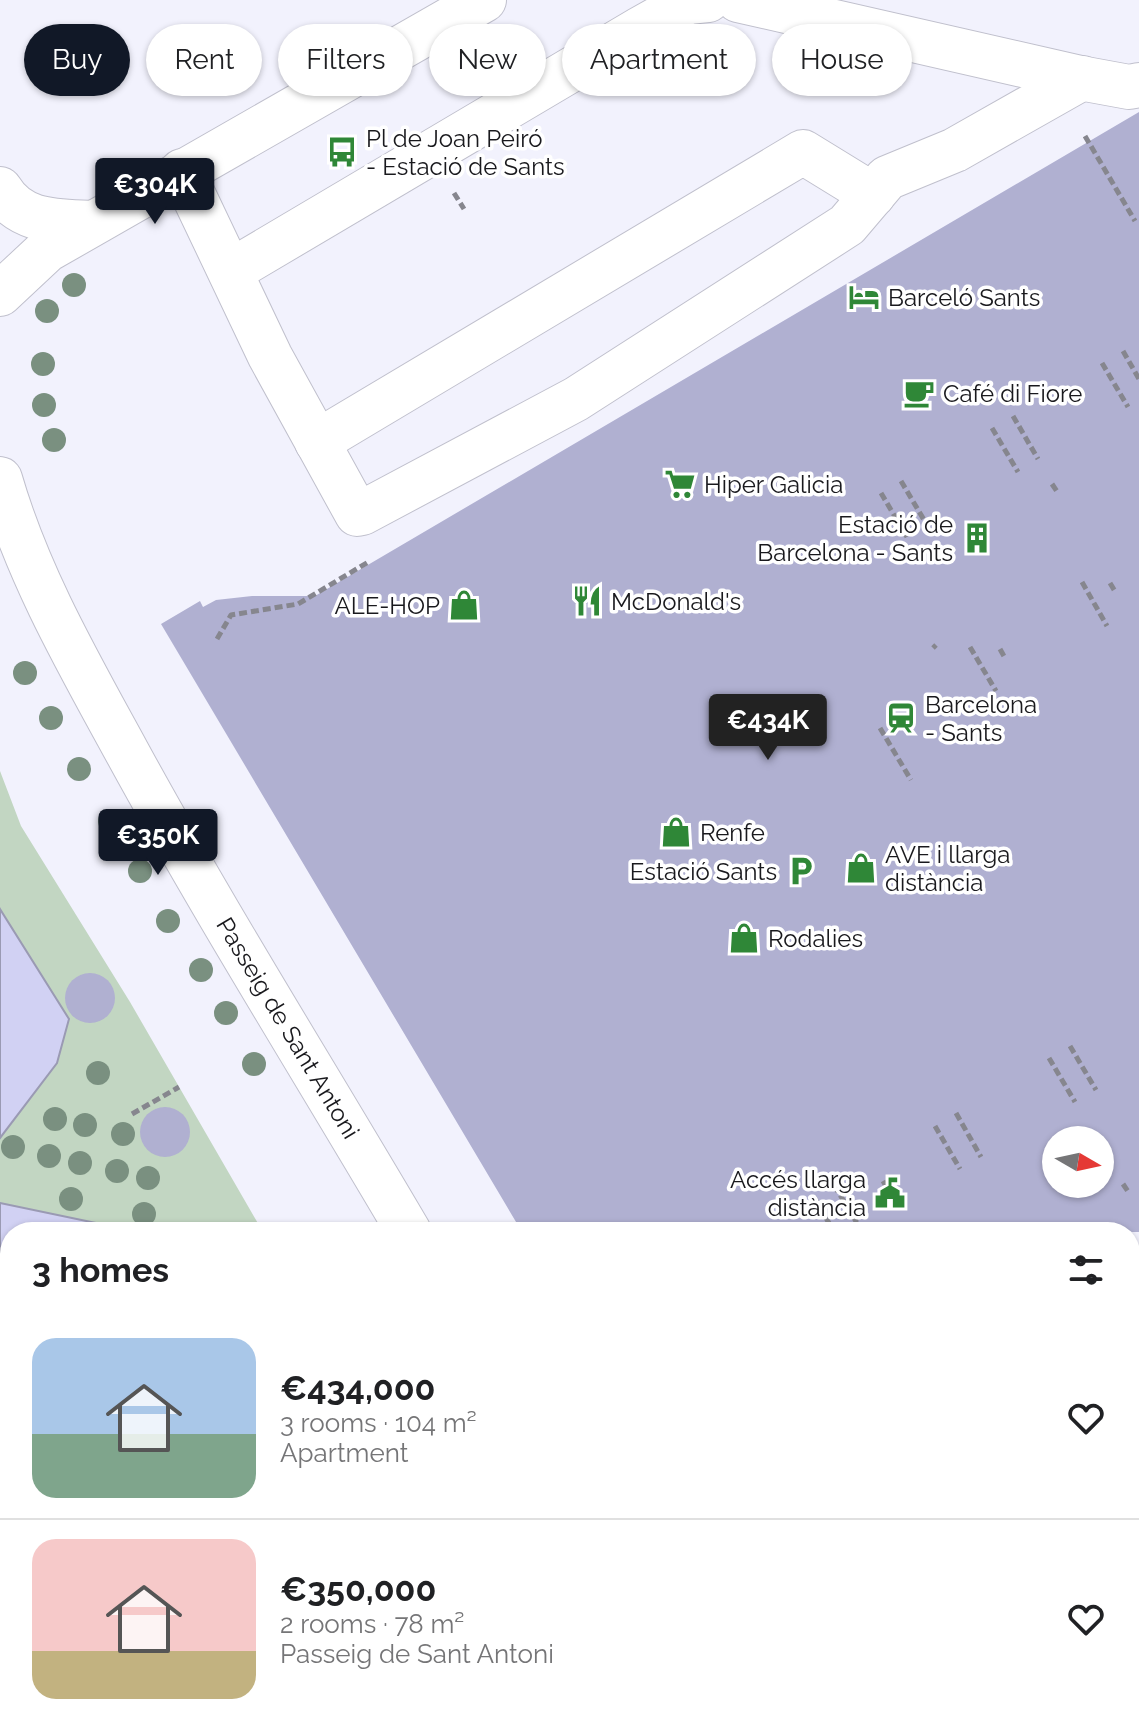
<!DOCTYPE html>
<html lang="en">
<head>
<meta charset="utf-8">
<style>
	:root { --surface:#fff; --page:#f2f2f2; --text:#202124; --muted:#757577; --line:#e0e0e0; --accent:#111827 }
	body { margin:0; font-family:Raleway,sans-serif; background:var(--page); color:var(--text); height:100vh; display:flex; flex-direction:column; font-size:30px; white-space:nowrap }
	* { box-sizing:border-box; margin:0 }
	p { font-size:26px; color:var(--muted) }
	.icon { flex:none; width:44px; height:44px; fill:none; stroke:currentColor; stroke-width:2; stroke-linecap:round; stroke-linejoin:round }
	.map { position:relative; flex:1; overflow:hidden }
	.sheet { position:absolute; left:0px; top:1222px; width:1140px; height:512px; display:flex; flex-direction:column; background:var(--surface); border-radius:32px 32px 0 0; box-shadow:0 2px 6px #0004 }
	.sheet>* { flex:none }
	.hud { position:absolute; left:24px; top:24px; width:1092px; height:72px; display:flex; gap:16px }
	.needle { width:52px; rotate:99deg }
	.buttons { position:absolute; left:1042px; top:1126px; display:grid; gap:16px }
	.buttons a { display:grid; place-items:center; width:72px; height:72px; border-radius:50%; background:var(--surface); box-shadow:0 2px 6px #0004; font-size:40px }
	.price { position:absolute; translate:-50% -68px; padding:0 18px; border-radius:8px; background:var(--accent); color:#fff; font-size:26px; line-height:52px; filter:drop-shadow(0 2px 4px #0008) }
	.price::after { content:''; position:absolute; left:50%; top:48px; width:24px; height:18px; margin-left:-12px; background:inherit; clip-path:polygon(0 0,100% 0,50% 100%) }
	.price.active { background:#222; color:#fff }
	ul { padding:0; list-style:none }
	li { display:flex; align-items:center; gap:24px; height:200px; padding:0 32px }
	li+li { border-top:2px solid var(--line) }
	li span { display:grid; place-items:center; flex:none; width:224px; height:160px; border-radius:24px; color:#555 }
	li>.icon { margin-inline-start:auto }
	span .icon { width:96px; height:96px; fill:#fffc; stroke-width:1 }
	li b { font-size:34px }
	h2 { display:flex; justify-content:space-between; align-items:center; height:96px; padding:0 32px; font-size:34px }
	.chip { padding:0 28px; border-radius:36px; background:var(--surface); box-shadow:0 2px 6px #0004; font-size:28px; line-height:72px }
	.chip.active { background:var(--accent); color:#fff }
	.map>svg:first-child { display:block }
</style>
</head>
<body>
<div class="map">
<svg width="1139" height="1734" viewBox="0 0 1139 1734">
	<rect width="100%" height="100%" fill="#f2f2fd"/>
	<polygon fill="#c2d6c2" points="0,771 21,826 130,1002 263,1232 10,1232 10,1724 598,1724 605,1734 0,1734"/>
	<g fill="#d1d1f3" stroke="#9a9ab3" stroke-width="2">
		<polygon points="0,909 69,1019 57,1063 0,1138"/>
		<polygon points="0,1203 139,1232 10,1232 10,1585 0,1583"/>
	</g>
	<g fill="#b0b0d1" fill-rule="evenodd">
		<path d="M1139,112v1120h-617l-361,-608 39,-23 3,6 13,-7 36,-4h63zM1056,1140h44v44h-44z"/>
		<circle cx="90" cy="998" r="25"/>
		<circle cx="165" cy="1132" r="25"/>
	</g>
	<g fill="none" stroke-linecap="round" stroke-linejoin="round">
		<g stroke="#c0c0cd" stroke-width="46">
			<g id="minor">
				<polyline points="738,0 1080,78 1129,87 1139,85"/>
				<polyline points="182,171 270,356 357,514 362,513 576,399 847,225 887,178 955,150 1082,78"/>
				<path d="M0,189c20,34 56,32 92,34"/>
				<polyline points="231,271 640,29 688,2 708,0"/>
				<polyline points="0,294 47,250 484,0"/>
				<polyline points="317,442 803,152 873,195"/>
				<path d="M0,479c28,97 79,185 127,273 89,163 188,320 282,480"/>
				<polyline points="1130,1697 1139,1692"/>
				<polyline points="703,1724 709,1734"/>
				<polyline points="919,1724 925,1734"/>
				<polyline points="1070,1734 1086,1724"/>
			</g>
		</g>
		<g stroke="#86868e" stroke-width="5" stroke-dasharray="8 4" stroke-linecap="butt">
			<polyline points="1085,136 1135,221"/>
			<polyline points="454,193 464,209"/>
			<polyline points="1123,351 1139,379"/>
			<polyline points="1102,363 1128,407"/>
			<polyline points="1013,416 1038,459"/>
			<polyline points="992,428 1018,472"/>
			<polyline points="901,481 927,525"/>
			<polyline points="1052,484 1058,493"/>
			<polyline points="881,493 907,537"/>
			<polyline points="942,549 947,559"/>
			<polyline points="1082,582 1107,626"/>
			<polyline points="1110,583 1116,593"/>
			<polyline points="217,639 231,615 298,604 370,561"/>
			<polyline points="970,647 996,691"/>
			<polyline points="933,648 936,645"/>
			<polyline points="1000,649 1005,658"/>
			<polyline points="880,728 911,780"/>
			<polyline points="1070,1046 1096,1090"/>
			<polyline points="1049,1058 1075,1102"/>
			<polyline points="956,1113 981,1157"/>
			<polyline points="132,1114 179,1087"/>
			<polyline points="935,1126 960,1169"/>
			<polyline points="883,1181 898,1206"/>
			<polyline points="1123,1184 1129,1193"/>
			<polyline points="834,1185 860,1228"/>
			<polyline points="814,1197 834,1232"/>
			<polyline points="1138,1628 1139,1630"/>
			<polyline points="0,1721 10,1723"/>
			<polyline points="13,1724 66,1734"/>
		</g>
		<use href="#minor" stroke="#fff" stroke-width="44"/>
	</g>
	<g fill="#7a9080">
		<circle cx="74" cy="285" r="12"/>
		<circle cx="47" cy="311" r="12"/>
		<circle cx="43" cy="364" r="12"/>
		<circle cx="44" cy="405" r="12"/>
		<circle cx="54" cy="440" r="12"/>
		<circle cx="25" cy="673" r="12"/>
		<circle cx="51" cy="718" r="12"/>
		<circle cx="79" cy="769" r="12"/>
		<circle cx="110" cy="821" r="12"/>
		<circle cx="140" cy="871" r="12"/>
		<circle cx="168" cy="921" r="12"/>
		<circle cx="201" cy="970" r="12"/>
		<circle cx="226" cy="1013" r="12"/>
		<circle cx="254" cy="1064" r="12"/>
		<circle cx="98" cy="1073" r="12"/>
		<circle cx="55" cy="1119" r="12"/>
		<circle cx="85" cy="1125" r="12"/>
		<circle cx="123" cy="1134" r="12"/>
		<circle cx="13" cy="1147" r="12"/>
		<circle cx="49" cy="1156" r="12"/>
		<circle cx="80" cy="1163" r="12"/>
		<circle cx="117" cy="1171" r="12"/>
		<circle cx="148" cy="1178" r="12"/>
		<circle cx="71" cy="1199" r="12"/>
		<circle cx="144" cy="1214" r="12"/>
	</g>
	<defs>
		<g id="bus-bare" transform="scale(2.4)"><path d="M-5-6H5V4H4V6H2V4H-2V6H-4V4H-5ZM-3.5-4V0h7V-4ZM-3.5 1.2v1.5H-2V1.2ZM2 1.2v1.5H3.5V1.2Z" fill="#2f8737" stroke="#fff" stroke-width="2.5" paint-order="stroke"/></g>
		<g id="hotel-bare" transform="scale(2.4)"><path d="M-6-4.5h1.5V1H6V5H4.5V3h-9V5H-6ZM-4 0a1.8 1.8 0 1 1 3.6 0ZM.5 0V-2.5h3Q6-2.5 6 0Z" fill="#2f8737" stroke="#fff" stroke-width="2.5" paint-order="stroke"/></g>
		<g id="cafe-bare" transform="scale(2.4)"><path d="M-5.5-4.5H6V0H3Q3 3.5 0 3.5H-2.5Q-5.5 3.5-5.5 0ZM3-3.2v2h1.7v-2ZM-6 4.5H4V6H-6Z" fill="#2f8737" stroke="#fff" stroke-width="2.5" paint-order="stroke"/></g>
		<g id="supermarket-bare" transform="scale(2.4)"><path d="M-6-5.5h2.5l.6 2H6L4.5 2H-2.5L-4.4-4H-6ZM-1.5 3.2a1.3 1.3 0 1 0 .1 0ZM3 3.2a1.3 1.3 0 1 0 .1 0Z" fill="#2f8737" stroke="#fff" stroke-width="2.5" paint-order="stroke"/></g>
		<g id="building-bare" transform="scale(2.4)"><path d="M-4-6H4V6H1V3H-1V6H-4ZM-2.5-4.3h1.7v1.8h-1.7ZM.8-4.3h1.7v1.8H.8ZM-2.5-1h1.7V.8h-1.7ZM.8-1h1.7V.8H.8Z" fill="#2f8737" stroke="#fff" stroke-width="2.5" paint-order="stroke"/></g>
		<g id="restaurant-bare" transform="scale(2.4)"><path d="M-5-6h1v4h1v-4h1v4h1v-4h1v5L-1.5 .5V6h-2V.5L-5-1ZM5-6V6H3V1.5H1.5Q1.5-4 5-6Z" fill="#2f8737" stroke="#fff" stroke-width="2.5" paint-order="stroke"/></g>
		<g id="shop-bare" transform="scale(2.4)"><path d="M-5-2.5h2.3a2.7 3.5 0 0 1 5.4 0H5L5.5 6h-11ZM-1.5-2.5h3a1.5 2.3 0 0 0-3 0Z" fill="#2f8737" stroke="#fff" stroke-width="2.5" paint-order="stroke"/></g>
		<g id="station-bare" transform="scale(2.4)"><path d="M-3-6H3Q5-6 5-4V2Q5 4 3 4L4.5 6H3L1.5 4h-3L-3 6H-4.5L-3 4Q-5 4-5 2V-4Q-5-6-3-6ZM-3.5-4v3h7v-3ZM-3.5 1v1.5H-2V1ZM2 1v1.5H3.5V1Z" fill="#2f8737" stroke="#fff" stroke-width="2.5" paint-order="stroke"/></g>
		<g id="parking-bare" transform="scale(2.4)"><path d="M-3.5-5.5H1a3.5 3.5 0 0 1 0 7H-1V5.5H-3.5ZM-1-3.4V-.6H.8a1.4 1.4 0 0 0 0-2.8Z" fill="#2f8737" stroke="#fff" stroke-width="2.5" paint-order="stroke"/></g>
		<g id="civic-bare" transform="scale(2.4)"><path d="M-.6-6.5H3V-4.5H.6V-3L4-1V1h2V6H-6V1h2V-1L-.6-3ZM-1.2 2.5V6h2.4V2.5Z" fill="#2f8737" stroke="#fff" stroke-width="2.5" paint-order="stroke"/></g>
	</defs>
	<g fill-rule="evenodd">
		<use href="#bus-bare" x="342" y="152"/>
		<use href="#hotel-bare" x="864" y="297"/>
		<use href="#cafe-bare" x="919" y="393"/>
		<use href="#supermarket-bare" x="680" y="484"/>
		<use href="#building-bare" x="977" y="538"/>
		<use href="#restaurant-bare" x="587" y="601"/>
		<use href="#shop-bare" x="464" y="605"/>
		<use href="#station-bare" x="901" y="718"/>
		<use href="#shop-bare" x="676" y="832"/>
		<use href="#shop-bare" x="861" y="868"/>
		<use href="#parking-bare" x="801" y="871"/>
		<use href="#shop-bare" x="744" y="938"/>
		<use href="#civic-bare" x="890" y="1193"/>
	</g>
	<g text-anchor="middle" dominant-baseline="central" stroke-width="7" stroke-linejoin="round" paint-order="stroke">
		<g font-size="24" fill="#19191d" stroke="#fff" text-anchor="start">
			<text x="366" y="138">Pl de Joan Peiró<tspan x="366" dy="28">- Estació de Sants</tspan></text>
			<text x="888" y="297">Barceló Sants</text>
			<text x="943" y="393">Café di Fiore</text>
			<text x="704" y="484">Hiper Galicia</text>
			<text x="953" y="524" text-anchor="end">Estació de<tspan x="953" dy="28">Barcelona - Sants</tspan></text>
			<text x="611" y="601">McDonald's</text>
			<text x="440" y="605" text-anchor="end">ALE-HOP</text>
			<text x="925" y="704">Barcelona<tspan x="925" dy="28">- Sants</tspan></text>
			<text x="700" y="832">Renfe</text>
			<text x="885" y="854">AVE i llarga<tspan x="885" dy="28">distància</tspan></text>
			<text x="777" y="871" text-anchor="end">Estació Sants</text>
			<text x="768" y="938">Rodalies</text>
			<text x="866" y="1179" text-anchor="end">Accés llarga<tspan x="866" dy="28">distància</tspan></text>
		</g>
		<g font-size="24" fill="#19191d" stroke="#fff">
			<text transform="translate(288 1028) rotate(59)">Passeig de Sant Antoni</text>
		</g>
	</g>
</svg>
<div class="buttons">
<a><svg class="needle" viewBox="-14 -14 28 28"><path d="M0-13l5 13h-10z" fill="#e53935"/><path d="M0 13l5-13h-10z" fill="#757577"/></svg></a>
</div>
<b class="price" style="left:155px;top:226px">€304K</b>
<b class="price active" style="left:768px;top:762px">€434K</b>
<b class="price" style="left:158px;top:877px">€350K</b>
<div class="hud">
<a class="chip active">Buy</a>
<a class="chip">Rent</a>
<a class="chip">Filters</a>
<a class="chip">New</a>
<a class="chip">Apartment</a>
<a class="chip">House</a>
</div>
<section class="sheet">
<h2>3 homes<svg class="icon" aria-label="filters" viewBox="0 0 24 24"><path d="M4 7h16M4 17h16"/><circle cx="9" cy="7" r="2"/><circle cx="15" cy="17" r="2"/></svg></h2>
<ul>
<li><span style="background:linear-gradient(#a9c7e8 60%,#7fa58c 0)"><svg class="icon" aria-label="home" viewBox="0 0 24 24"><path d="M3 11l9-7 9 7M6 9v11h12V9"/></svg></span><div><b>€434,000</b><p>3 rooms · 104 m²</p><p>Apartment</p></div><svg class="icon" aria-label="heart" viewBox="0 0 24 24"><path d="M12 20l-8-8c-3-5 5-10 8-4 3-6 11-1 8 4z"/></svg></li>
<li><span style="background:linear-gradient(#f6c9c9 70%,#c2b280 0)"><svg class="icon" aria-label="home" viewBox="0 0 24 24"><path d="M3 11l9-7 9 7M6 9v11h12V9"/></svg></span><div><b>€350,000</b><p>2 rooms · 78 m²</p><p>Passeig de Sant Antoni</p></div><svg class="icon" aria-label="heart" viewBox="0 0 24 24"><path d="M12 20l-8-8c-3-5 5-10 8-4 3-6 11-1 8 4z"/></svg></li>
</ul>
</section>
</div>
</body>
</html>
